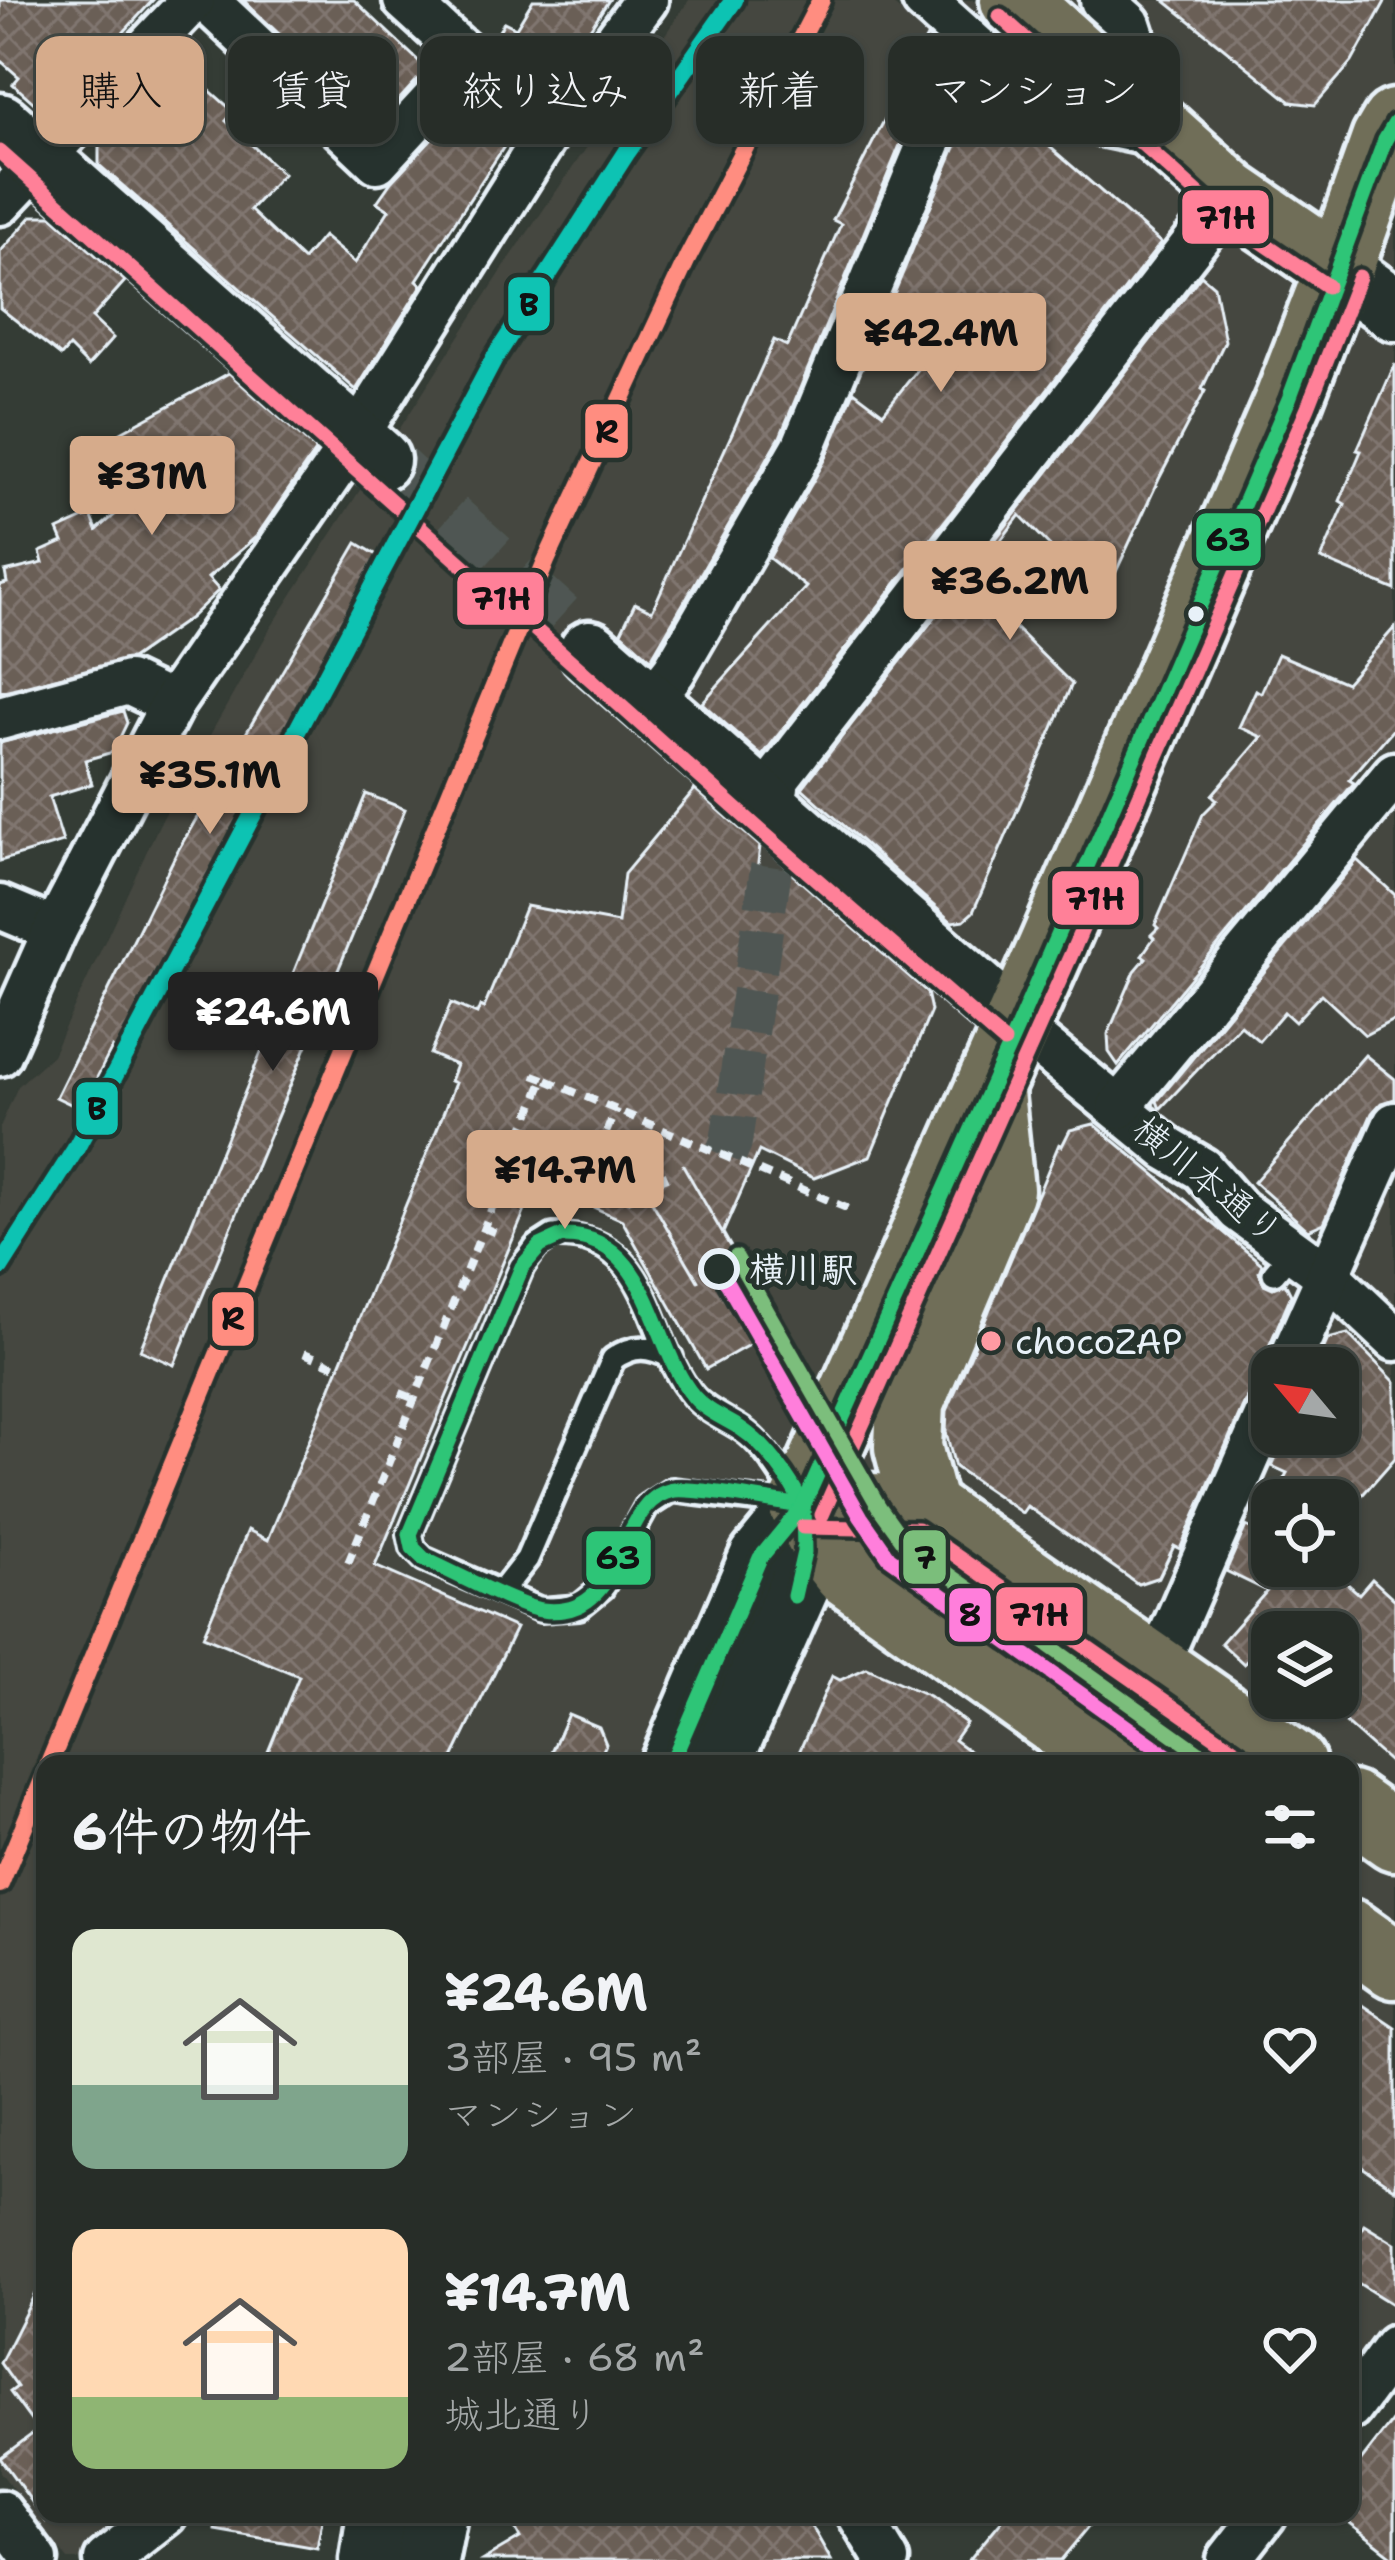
<!DOCTYPE html>
<html lang="ja">
<head>
<meta charset="utf-8">
<style>
	:root { --surface:#272d28; --page:#2f3530; --text:#f1f3f6; --muted:#a4a8a8; --line:#434945; --accent:#d6ab8b }
	body { margin:0; font-family:"Shantell Sans","Klee One",sans-serif; background:var(--page); color:var(--text); height:100vh; display:flex; flex-direction:column; font-size:45px; white-space:nowrap }
	* { box-sizing:border-box; margin:0 }
	p { font-size:39px; color:var(--muted) }
	.icon { flex:none; width:66px; height:66px; fill:none; stroke:currentColor; stroke-width:2; stroke-linecap:round; stroke-linejoin:round }
	.map { position:relative; flex:1; overflow:hidden }
	.sheet { position:absolute; left:36px; top:1755px; width:1323px; height:768px; display:flex; flex-direction:column; background:var(--surface); border-radius:24px; box-shadow:0 3px 9px #0004,0 0 0 3px var(--line) }
	.sheet>* { flex:none }
	.top-card { position:absolute; left:36px; top:36px; width:1323px; height:108px; display:flex; gap:24px }
	.needle { width:78px; rotate:299deg }
	.controls { position:absolute; left:1251px; top:1347px; display:grid; gap:24px }
	.controls a { display:grid; place-items:center; width:108px; height:108px; border-radius:24px; background:var(--surface); box-shadow:0 3px 9px #0004,0 0 0 3px var(--line); font-size:60px }
	.price { position:absolute; translate:-50% -102px; padding:0 27px; border-radius:12px; background:var(--accent); color:#111; font-size:39px; line-height:78px; filter:drop-shadow(0 3px 6px #0008) }
	.price::after { content:''; position:absolute; left:50%; top:72px; width:36px; height:27px; margin-left:-18px; background:inherit; clip-path:polygon(0 0,100% 0,50% 100%) }
	.price.on { background:#222; color:#fff }
	ul { padding:0; list-style:none }
	li { display:flex; align-items:center; gap:36px; height:300px; padding:0 36px }
	li span { display:grid; place-items:center; flex:none; width:336px; height:240px; border-radius:24px; color:#555 }
	li>.icon { margin-inline-start:auto }
	span .icon { width:144px; height:144px; fill:#fffc; stroke-width:1 }
	li b { font-size:51px }
	h2 { display:flex; justify-content:space-between; align-items:center; height:144px; padding:0 36px; font-size:51px }
	.pill { padding:0 42px; border-radius:24px; background:var(--surface); box-shadow:0 3px 9px #0004,0 0 0 3px var(--line); font-size:42px; line-height:108px }
	.pill.on { background:var(--accent); color:#111 }
	.map>svg:first-child { display:block }
</style>
</head>
<body>
<div class="map">
<svg width="1395" height="2560" viewBox="0 0 1395 2560">
	<defs>
		<pattern id="building-cross-hatch" width="8" height="8" patternUnits="userSpaceOnUse" patternTransform="scale(3)"><rect width="8" height="8" fill="#6b5f57"/><path d="M0 0l8 8M0 8l8-8" fill="none" stroke="#807670"/></pattern>
	</defs>
	<rect width="100%" height="100%" fill="#343c35"/>
	<filter id="ink" filterUnits="userSpaceOnUse"><feTurbulence type="fractalNoise" baseFrequency=".00833" numOctaves="2"/><feDisplacementMap in="SourceGraphic" scale="24" xChannelSelector="R" yChannelSelector="G"/><feConvolveMatrix kernelMatrix="1 2 1 2 8 2 1 2 1" color-interpolation-filters="sRGB"/></filter>
	<g filter="url(#ink)">
		<path fill="#44463f" fill-rule="evenodd" d="M689,0h199l16,14 9,-14h482v2401l-45,-34v-603h-1305v750h96l-62,46h-11l-68,-88v-1345l18,-41 34,-31 107,-230 111,-196 242,-374zM1272,1368h66v66h-66zM1272,1500h66v66h-66zM1272,1632h66v66h-66z"/>
		<g fill="url(#building-cross-hatch)" stroke="#e8f1f8" stroke-width="3">
			<polygon points="0,0 153,0 54,109 42,110 13,84 19,77 0,60"/>
			<polygon points="243,0 354,0 427,69 376,125"/>
			<polygon points="533,0 609,0 555,81 537,86 492,44 504,22 516,28"/>
			<polygon points="1164,0 1386,0 1352,62 1315,105 1291,102"/>
			<polygon points="927,37 943,51 945,60 921,94 780,437 651,659 621,632 635,603 652,611 774,340 787,346 841,224 833,220"/>
			<polygon points="173,58 234,112 226,121 283,174 250,210 303,260 323,236 355,263 389,210 377,202 391,182 467,101 475,98 495,116 505,145 417,280 422,285 356,390 99,165 99,136"/>
			<polygon points="985,91 1161,243 762,756 702,703 806,587 769,558 825,460 854,391 883,413 936,347 889,306 968,116"/>
			<polygon points="32,216 52,216 125,281 92,318 113,338 88,366 69,347 61,356 0,308 0,252"/>
			<polygon points="1201,275 1214,286 1225,341 1202,389 1205,391 1159,479 1103,600 1020,515 980,568 1015,607 1005,618 1072,684 973,912 964,920 952,922 802,788"/>
			<polygon points="1395,364 1395,590 1321,559 1345,504 1340,501 1361,451 1357,450"/>
			<polygon points="229,373 316,450 256,537 208,578 219,590 190,618 131,659 0,692 0,585 7,583 5,572 43,563 40,552 63,542 58,530 91,515 97,530 151,484 121,432"/>
			<polygon points="357,543 377,555 118,1051 112,1048 81,1109 56,1097 177,852"/>
			<polygon points="1395,627 1395,727 1349,780 1354,783 1118,1065 1109,1052 1108,1034 1135,971 1146,958 1142,955 1154,938 1151,935 1158,928 1155,925 1203,814 1217,800 1212,795 1262,737 1239,727 1256,690 1261,693 1278,654 1346,683"/>
			<polygon points="123,711 127,723 113,752 85,760 92,784 49,797 63,842 0,861 0,743"/>
			<polygon points="695,789 760,846 755,888 791,873 927,992 931,1011 870,1156 814,1178 759,1151 723,1233 777,1329 706,1369 622,1220 537,1182 375,1566 516,1628 450,1764 263,1764 299,1676 203,1636 248,1530 268,1540 437,1129 455,1083 450,1081 456,1065 430,1054 451,1003 477,1014 480,1006 484,1008 526,906 618,923 624,874"/>
			<polygon points="366,794 405,809 174,1365 140,1350"/>
			<polygon points="1357,860 1395,895 1395,1019 1365,1035 1321,994 1295,1022 1284,1012 1259,1041 1240,1025 1160,1109 1157,1101"/>
			<polygon points="1365,1055 1395,1079 1395,1099 1381,1103 1372,1113 1324,1223 1308,1230 1254,1182"/>
			<polygon points="1094,1124 1262,1264 1259,1272 1264,1284 1273,1288 1285,1283 1291,1295 1264,1358 1263,1375 1249,1393 1180,1549 1174,1546 1159,1577 1138,1584 1027,1506 1022,1513 955,1467 946,1432 947,1411 1059,1144 1062,1146 1070,1130"/>
			<polygon points="1348,1334 1395,1382 1395,1458 1358,1500 1273,1500 1287,1473 1272,1466 1286,1434 1338,1434 1339,1368 1315,1368 1328,1339"/>
			<polygon points="1246,1526 1272,1538 1272,1566 1327,1566 1359,1594 1372,1579 1395,1600 1395,1767 1320,1700 1338,1698 1338,1632 1272,1632 1272,1665 1256,1650 1244,1664 1221,1643 1267,1591 1226,1571"/>
			<polygon points="867,1668 929,1696 966,1723 954,1740 987,1764 794,1764 832,1676 840,1680"/>
			<polygon points="568,1714 599,1727 606,1744 597,1764 546,1764"/>
			<polygon points="1350,1997 1395,2027 1395,2189 1350,2159"/>
			<polygon points="1364,2224 1395,2243 1395,2306 1350,2278 1350,2247"/>
			<polygon points="45,2274 45,2520 0,2458 38,2430 10,2392 17,2387 0,2363"/>
			<polygon points="1395,2417 1395,2558 1350,2523 1350,2475"/>
			<polygon points="216,2514 323,2514 317,2548 215,2530"/>
			<polygon points="507,2514 805,2514 831,2560 483,2560 520,2538"/>
			<polygon points="1007,2514 1099,2514 1061,2560 969,2560"/>
		</g>
		<g fill="none" stroke-linecap="round" stroke-linejoin="round">
			<polyline stroke="#4f5752" stroke-width="42" stroke-dasharray="42 21" stroke-linecap="butt" points="725,1156 731,1142 773,855"/>
			<polyline stroke="#4f5752" stroke-width="60" stroke-dasharray="60 30" stroke-linecap="butt" points="379,460 590,651"/>
			<g stroke="#e8f1f8" stroke-width="30">
				<g id="lane">
					<path d="M553,1236c103,-4 91,105 141,161 14,16 36,23 53,36 23,19 39,50 56,73l-131,-16 -25,16 -45,82 -23,19 -38,3 -117,-51 -11,-11 -3,-14 112,-267 14,-20z"/>
					<polyline points="1274,1273 1294,1249"/>
					<path d="M501,1592l26,-33 86,-200c21,-15 36,-13 58,-2"/>
				</g>
			</g>
			<g stroke="#e8f1f8" stroke-width="51">
				<g id="street">
					<polyline points="206,0 377,161 471,59"/>
					<polyline points="405,0 549,131"/>
					<polyline points="924,0 1050,113 1159,136"/>
					<polyline points="1102,0 1129,24 1162,125"/>
					<polyline points="0,203 193,0"/>
					<polyline points="649,703 674,671 803,448 945,104 982,51"/>
					<polyline points="0,718 128,683 172,704"/>
					<polyline points="777,787 777,779 1231,195"/>
					<polyline points="0,907 55,930"/>
					<polyline points="1018,1026 1168,1149 1202,1169 1238,1210 1328,1276 1395,1339"/>
					<polyline points="0,1054 55,930 172,704 355,439 549,131 646,0"/>
					<polyline points="1119,1107 1395,774"/>
					<polyline points="1287,1368 1395,1124"/>
					<polyline points="1156,1668 1272,1403"/>
					<polyline points="1350,2408 1395,2347"/>
					<polyline points="0,2512 36,2560"/>
					<polyline points="859,2514 887,2560"/>
					<polyline points="106,2560 165,2514"/>
					<polyline points="1229,2560 1265,2514"/>
				</g>
			</g>
			<g stroke="#e8f1f8" stroke-width="69">
				<g id="secondary">
					<polyline points="0,124 379,460"/>
					<polyline points="1339,269 1395,310"/>
					<polyline points="590,651 1018,1026"/>
					<polyline points="671,1764 760,1558 803,1506"/>
					<polyline points="720,1764 803,1577 803,1506"/>
					<polyline points="371,2560 378,2514"/>
					<polyline points="427,2560 436,2514"/>
				</g>
			</g>
			<g stroke="#e8f1f8" stroke-width="75">
				<polyline id="primary" points="1339,269 1385,140 1395,123"/>
			</g>
			<g stroke="#e8f1f8" stroke-width="75">
				<g id="highway">
					<polyline points="803,1506 1051,949 1289,399 1339,269 1231,195 1014,0"/>
					<polyline points="803,1506 924,1508 1292,1764"/>
					<polyline points="803,1506 823,1543 846,1572 1115,1764"/>
					<polyline points="924,1508 908,1447 910,1403 1000,1190 990,1093"/>
					<polyline points="1350,1805 1395,1837"/>
					<polyline points="1350,1933 1395,1965"/>
				</g>
			</g>
			<g stroke="#e8f1f8" stroke-width="8" stroke-dasharray="12 9" stroke-linecap="butt">
				<polyline points="533,1075 544,1079"/>
				<polyline points="644,1163 661,1170 666,1182"/>
				<polyline points="590,1171 616,1109"/>
				<polyline points="631,1202 629,1197 659,1128"/>
				<polyline points="484,1228 501,1235"/>
				<polyline points="304,1353 338,1367"/>
				<polyline points="400,1393 415,1399"/>
				<polyline points="348,1563 544,1079 851,1210"/>
			</g>
			<use href="#lane" stroke="#26332d" stroke-width="21"/>
			<use href="#street" stroke="#26332d" stroke-width="42"/>
			<use href="#secondary" stroke="#26332d" stroke-width="60"/>
			<use href="#primary" stroke="#706e59" stroke-width="66"/>
			<use href="#highway" stroke="#706e59" stroke-width="66"/>
			<g stroke="#e8f1f8" stroke-width="3">
				<polyline points="683,1165 736,1257"/>
				<polyline points="644,1188 698,1281"/>
			</g>
			<g stroke="#26332d" stroke-width="24">
				<g id="bus-1">
					<path d="M562,1236c89,-3 89,111 132,161 12,14 30,21 46,31 26,17 50,50 63,78 -32,-4 -99,-18 -128,-16 -61,7 -45,132 -133,120 -24,-3 -91,-39 -118,-51l-11,-11 -3,-14 112,-267 18,-21z"/>
					<polyline points="794,1596 804,1552 803,1506"/>
					<polyline points="671,1764 760,1558 803,1506 1018,1026 1289,399 1385,140 1395,123"/>
				</g>
			</g>
			<g stroke="#26332d" stroke-width="24">
				<g id="bus-2">
					<polyline points="1000,16 1217,211 1327,286"/>
					<polyline points="0,152 761,831 1004,1042"/>
					<polyline points="822,1515 1070,957 1308,407 1359,277"/>
					<polyline points="803,1527 917,1529 1255,1764"/>
				</g>
			</g>
			<use href="#bus-1" stroke="#2dc577" stroke-width="15"/>
			<use href="#bus-2" stroke="#ff8098" stroke-width="15"/>
			<g stroke="#26332d" stroke-width="27">
				<g id="rail-1">
					<polyline points="49,1764 546,561 687,259 821,0"/>
					<polyline points="0,1884 45,1775"/>
				</g>
			</g>
			<g stroke="#26332d" stroke-width="27">
				<polyline id="rail-2" points="0,1268 75,1150 494,359 627,152 734,0"/>
			</g>
			<use href="#rail-1" stroke="#ff8d80" stroke-width="18"/>
			<use href="#rail-2" stroke="#0fc3b3" stroke-width="18"/>
			<g stroke="#26332d" stroke-width="24">
				<polyline id="tram-1" points="736,1257 879,1507 905,1543 1215,1764"/>
			</g>
			<g stroke="#26332d" stroke-width="24">
				<polyline id="tram-2" points="718,1267 861,1517 889,1557 1179,1764"/>
			</g>
			<use href="#tram-1" stroke="#7bbe7b" stroke-width="15"/>
			<use href="#tram-2" stroke="#ff7edb" stroke-width="15"/>
		</g>
	</g>
	<circle fill="#e8f1f8" stroke="#26332d" stroke-width="4.5" cx="1196" cy="614" r="10"/>
	<circle fill="#26332d" stroke="#e8f1f8" stroke-width="6" cx="719" cy="1269" r="18"/>
	<circle fill="#ff9aa2" stroke="#26332d" stroke-width="4.5" cx="991" cy="1341" r="12"/>
	<g text-anchor="middle" dominant-baseline="central" stroke-width="10" stroke-linejoin="round" paint-order="stroke">
		<g font-size="36" fill="#e8f1f8" stroke="#26332d">
			<text transform="translate(1208 1180) rotate(39)">横川本通り</text>
		</g>
		<g font-size="36" font-weight="bold" fill="#e8f1f8" stroke="#26332d" text-anchor="start">
			<text x="749" y="1269">横川駅</text>
		</g>
		<g font-size="36" fill="#e8f1f8" stroke="#26332d" text-anchor="start">
			<text x="1015" y="1341">chocoZAP</text>
		</g>
	</g>
	<g stroke="#26332d" stroke-width="4.5">
		<rect x="1180" y="188" width="91" height="58" rx="12" fill="#ff8098"/>
		<rect x="506" y="275" width="46" height="58" rx="12" fill="#0fc3b3"/>
		<rect x="583" y="402" width="47" height="58" rx="12" fill="#ff8d80"/>
		<rect x="1194" y="511" width="69" height="57" rx="12" fill="#2dc577"/>
		<rect x="455" y="570" width="91" height="57" rx="12" fill="#ff8098"/>
		<rect x="1050" y="869" width="91" height="58" rx="12" fill="#ff8098"/>
		<rect x="74" y="1080" width="46" height="57" rx="12" fill="#0fc3b3"/>
		<rect x="210" y="1290" width="46" height="58" rx="12" fill="#ff8d80"/>
		<rect x="901" y="1528" width="47" height="58" rx="12" fill="#7bbe7b"/>
		<rect x="584" y="1529" width="69" height="58" rx="12" fill="#2dc577"/>
		<rect x="994" y="1585" width="91" height="58" rx="12" fill="#ff8098"/>
		<rect x="947" y="1586" width="46" height="58" rx="12" fill="#ff7edb"/>
	</g>
	<g font-size="33" text-anchor="middle" font-weight="bold" fill="#111">
		<text x="1226" y="229">71H</text>
		<text x="529" y="316">B</text>
		<text x="607" y="443">R</text>
		<text x="1228" y="551">63</text>
		<text x="501" y="610">71H</text>
		<text x="1095" y="910">71H</text>
		<text x="97" y="1120">B</text>
		<text x="233" y="1330">R</text>
		<text x="925" y="1569">7</text>
		<text x="618" y="1569">63</text>
		<text x="1039" y="1626">71H</text>
		<text x="970" y="1626">8</text>
	</g>
</svg>
<div class="controls">
<a><svg class="needle" viewBox="-14 -14 28 28"><path d="M0-13l5 13h-10z" fill="#e53935"/><path d="M0 13l5-13h-10z" fill="#a4a8a8"/></svg></a>
<a><svg class="icon" aria-label="locate" viewBox="0 0 24 24"><circle cx="12" cy="12" r="6"/><path d="M12 2v4M12 18v4M2 12h4M18 12h4"/></svg></a>
<a><svg class="icon" aria-label="layers" viewBox="0 0 24 24"><path d="M12 4l9 5-9 5-9-5zM3 14l9 5 9-5"/></svg></a>
</div>
<b class="price" style="left:941px;top:395px">¥42.4M</b>
<b class="price" style="left:152px;top:538px">¥31M</b>
<b class="price" style="left:1010px;top:643px">¥36.2M</b>
<b class="price" style="left:210px;top:837px">¥35.1M</b>
<b class="price on" style="left:273px;top:1074px">¥24.6M</b>
<b class="price" style="left:565px;top:1232px">¥14.7M</b>
<div class="top-card">
<a class="pill on">購入</a>
<a class="pill">賃貸</a>
<a class="pill">絞り込み</a>
<a class="pill">新着</a>
<a class="pill">マンション</a>
</div>
<section class="sheet">
<h2>6件の物件<svg class="icon" aria-label="filters" viewBox="0 0 24 24"><path d="M4 7h16M4 17h16"/><circle cx="9" cy="7" r="2"/><circle cx="15" cy="17" r="2"/></svg></h2>
<ul>
<li><span style="background:linear-gradient(#dfe7d0 65%,#7fa58c 0)"><svg class="icon" aria-label="home" viewBox="0 0 24 24"><path d="M3 11l9-7 9 7M6 9v11h12V9"/></svg></span><div><b>¥24.6M</b><p>3部屋 · 95 m²</p><p>マンション</p></div><svg class="icon" aria-label="heart" viewBox="0 0 24 24"><path d="M12 20l-8-8c-3-5 5-10 8-4 3-6 11-1 8 4z"/></svg></li>
<li><span style="background:linear-gradient(#ffd9b3 70%,#8fb573 0)"><svg class="icon" aria-label="home" viewBox="0 0 24 24"><path d="M3 11l9-7 9 7M6 9v11h12V9"/></svg></span><div><b>¥14.7M</b><p>2部屋 · 68 m²</p><p>城北通り</p></div><svg class="icon" aria-label="heart" viewBox="0 0 24 24"><path d="M12 20l-8-8c-3-5 5-10 8-4 3-6 11-1 8 4z"/></svg></li>
</ul>
</section>
</div>
</body>
</html>
